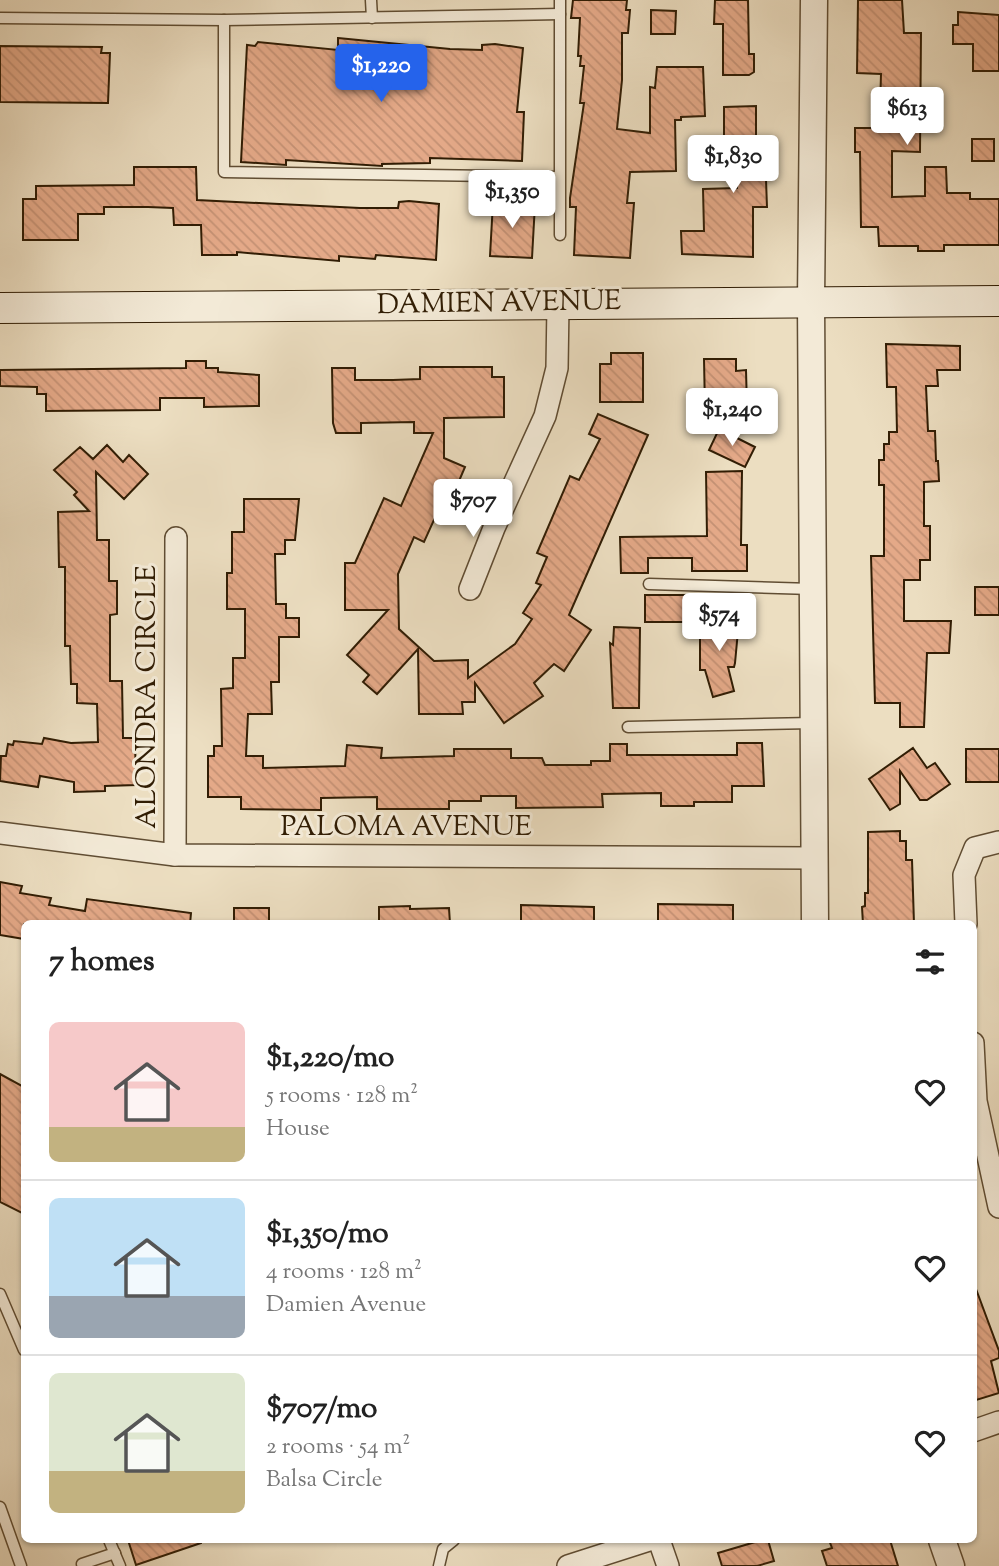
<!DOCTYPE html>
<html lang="en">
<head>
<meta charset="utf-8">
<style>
	:root { --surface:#fff; --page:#f6f6f6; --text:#222; --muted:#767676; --line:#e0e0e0; --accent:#2563eb }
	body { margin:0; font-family:"Sorts Mill Goudy",serif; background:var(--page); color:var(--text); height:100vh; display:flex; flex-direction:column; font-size:26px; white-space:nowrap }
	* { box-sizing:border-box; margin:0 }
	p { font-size:23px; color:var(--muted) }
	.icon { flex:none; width:38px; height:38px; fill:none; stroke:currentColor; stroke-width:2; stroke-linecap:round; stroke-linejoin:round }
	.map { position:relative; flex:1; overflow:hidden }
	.details { position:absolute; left:21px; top:920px; width:956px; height:623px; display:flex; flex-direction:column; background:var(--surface); border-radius:10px; box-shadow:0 2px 5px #0004 }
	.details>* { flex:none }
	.price { position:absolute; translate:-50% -60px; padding:0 16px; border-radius:7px; background:#fff; color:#222; font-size:23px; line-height:46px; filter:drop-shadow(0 2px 4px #0008) }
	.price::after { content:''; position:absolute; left:50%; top:42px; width:21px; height:16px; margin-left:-10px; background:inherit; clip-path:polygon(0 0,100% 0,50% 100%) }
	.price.active { background:var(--accent); color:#fff }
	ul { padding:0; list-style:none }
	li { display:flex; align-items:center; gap:21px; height:175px; padding:0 28px }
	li+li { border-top:2px solid var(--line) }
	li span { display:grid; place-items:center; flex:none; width:196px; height:140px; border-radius:10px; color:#555 }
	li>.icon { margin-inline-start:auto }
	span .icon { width:84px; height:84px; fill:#fffc; stroke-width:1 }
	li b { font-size:30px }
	h2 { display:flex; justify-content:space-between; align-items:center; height:84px; padding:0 28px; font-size:30px }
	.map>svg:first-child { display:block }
</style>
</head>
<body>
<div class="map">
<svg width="999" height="1566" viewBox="0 0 999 1566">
	<defs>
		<pattern id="building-back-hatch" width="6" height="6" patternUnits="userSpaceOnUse" patternTransform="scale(1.75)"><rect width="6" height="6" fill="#e4a988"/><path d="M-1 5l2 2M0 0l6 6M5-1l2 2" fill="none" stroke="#c49174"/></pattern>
	</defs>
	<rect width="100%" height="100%" fill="#ecdec1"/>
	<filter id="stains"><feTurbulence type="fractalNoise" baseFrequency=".00286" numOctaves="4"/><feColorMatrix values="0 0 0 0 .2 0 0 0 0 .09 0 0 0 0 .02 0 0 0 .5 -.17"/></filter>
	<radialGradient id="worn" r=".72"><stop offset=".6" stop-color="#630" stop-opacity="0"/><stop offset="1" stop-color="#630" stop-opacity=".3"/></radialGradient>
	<g fill="url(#building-back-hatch)" stroke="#311d04" stroke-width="2">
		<polygon points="573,0 627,0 626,10 630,10 628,33 622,33 622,80 617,129 650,133 650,87 655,88 657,67 703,67 705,116 681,117 681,120 675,120 676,171 630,172 627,203 634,203 630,258 574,255 576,207 570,207 570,198 584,103 580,103 584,66 580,66 581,56 578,56 580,18 571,18"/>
		<polygon points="715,0 748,0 749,54 754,54 754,72 749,75 723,75 723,24 714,24"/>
		<polygon points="858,0 902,0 904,33 921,33 920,152 892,151 892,197 925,196 925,167 946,167 947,193 970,193 970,199 999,199 999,245 944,245 944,251 918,251 918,246 879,246 878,227 861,227 860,152 855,152 855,128 873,128 872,115 876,115 876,109 880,109 881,74 857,73"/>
		<polygon points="651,10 676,11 675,34 651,34"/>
		<polygon points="958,12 999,15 999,71 973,71 973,44 953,44 953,25 958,25"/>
		<polygon points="338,38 450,49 482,50 482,45 495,44 523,48 517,112 524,112 522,161 430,158 430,163 382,164 382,166 286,160 286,165 241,162 247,45 255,46 258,42 338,50"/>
		<polygon points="0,46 102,47 101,53 110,53 108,103 0,102"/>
		<polygon points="756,106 756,152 765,152 767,207 753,207 753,257 682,254 681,231 704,231 703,189 737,188 736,144 724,144 724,107"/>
		<rect x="972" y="139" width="22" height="22"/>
		<polygon points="134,167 196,167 197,200 360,208 398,208 399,202 409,201 439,204 436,260 376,255 375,259 339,256 339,261 237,252 237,255 202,255 201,225 174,225 173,208 148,207 104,207 104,214 78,214 78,240 23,240 23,199 36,199 36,186 134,185"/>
		<polygon points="493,202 535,204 532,258 490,256"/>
		<polygon points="886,344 960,346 960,370 937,370 938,386 926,386 928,431 935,431 936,461 938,461 939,481 924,482 924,526 930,526 930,560 920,560 920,580 904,580 904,621 951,621 949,653 927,653 924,727 900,727 900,703 875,703 871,556 884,556 884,485 879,485 879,460 884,460 884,444 889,444 889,432 897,432 896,387 887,387"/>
		<polygon points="611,353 643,353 643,402 600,402 600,364 611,364"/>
		<polygon points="704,359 736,359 736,371 746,370 747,408 705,409"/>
		<polygon points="186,361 206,361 206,368 218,368 218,372 259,375 259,406 204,407 204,398 160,398 160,410 46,411 46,394 37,394 37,387 0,386 0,370 186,368"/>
		<polygon points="420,367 492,367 492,377 504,377 504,417 444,418 444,458 465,467 450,502 443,500 424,542 414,537 398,574 399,629 434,661 468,660 468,678 515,644 532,619 523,613 541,585 536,583 547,557 537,553 570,476 579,480 600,439 589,434 598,414 648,435 569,615 591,630 564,671 554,664 534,683 543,696 504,723 475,683 475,702 462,702 463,714 419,714 418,649 377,694 363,682 369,675 347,655 388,610 345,610 345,563 355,563 384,498 401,506 433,433 414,433 414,422 361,423 361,433 336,433 333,423 332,368 355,368 355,380 393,380 420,379"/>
		<polygon points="719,429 755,447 745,467 709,450"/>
		<polygon points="107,445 123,462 129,455 148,474 124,499 96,472 97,540 109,540 109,581 117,581 117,614 110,615 110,681 122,681 123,738 135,738 136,785 105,786 105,791 74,792 74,782 40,776 38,787 0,781 1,756 6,756 8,744 13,745 14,741 42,744 44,738 71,743 98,742 97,704 77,703 77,684 71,684 70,646 65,646 65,567 59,567 58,512 89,511 74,495 77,492 54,470 80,447 93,459"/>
		<polygon points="742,471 741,545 747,545 747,571 692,571 692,558 648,558 648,573 621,573 620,537 707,536 706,472"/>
		<polygon points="244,499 299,499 295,540 285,540 285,554 275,554 276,604 286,604 286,618 299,618 299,637 279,637 279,682 271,682 272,714 248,714 246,756 263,756 263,768 345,766 347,745 382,748 381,758 454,756 454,749 511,749 511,758 542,758 545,765 591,765 591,761 610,761 610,744 627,744 627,755 737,755 737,743 762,743 764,786 732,786 732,802 694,802 694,806 661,806 661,793 602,794 603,807 516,808 516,796 481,796 481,801 449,801 449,809 377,809 377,797 321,798 321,810 241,809 241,797 208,797 208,756 214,756 214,746 222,746 221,689 233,688 233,658 245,658 245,609 227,609 227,573 232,573 232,532 244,532"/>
		<rect x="975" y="587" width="24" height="28"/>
		<polygon points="645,595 696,595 695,622 645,622"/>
		<polygon points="739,620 735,663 734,667 728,667 734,691 713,697 705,670 700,670 700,621"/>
		<polygon points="614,627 640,628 639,708 613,708 610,643 613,645"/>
		<polygon points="913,748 927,768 935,763 950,784 927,800 920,800 900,771 900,804 890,810 869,779"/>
		<rect x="966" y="749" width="33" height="33"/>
		<polygon points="900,831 900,841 906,841 906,860 912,860 914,924 863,924 862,907 865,906 865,893 868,893 868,832"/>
		<polygon points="0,882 22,886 20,893 51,898 49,905 85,911 87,899 191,913 190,924 24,924 24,939 0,935"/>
		<polygon points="658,904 733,905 733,924 658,924"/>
		<polygon points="521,905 594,907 594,924 521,924"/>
		<polygon points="410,906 410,909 449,908 450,924 379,924 379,907"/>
		<rect x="234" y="908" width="35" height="16"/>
		<polygon points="0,1074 24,1087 24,1214 0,1202"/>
		<polygon points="976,1289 999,1351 999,1358 991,1361 999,1393 973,1401 973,1290"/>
		<polygon points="128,1540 201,1540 201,1543 136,1565"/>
		<polygon points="762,1540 768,1540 774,1561 757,1566 722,1566 718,1553"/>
		<polygon points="829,1540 890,1540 898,1566 827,1566 822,1551 832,1548"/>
	</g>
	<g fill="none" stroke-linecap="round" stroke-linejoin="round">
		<g stroke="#604d33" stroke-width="13">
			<g id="service">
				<polyline points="371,0 372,18"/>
				<polyline points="560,0 560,235"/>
				<polyline points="0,18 224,20 560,14"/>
				<polyline points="224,20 224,172 559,177"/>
				<polyline points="649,584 812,589"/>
				<polyline points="628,727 813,723"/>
				<polyline points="0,1294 24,1350"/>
				<polyline points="0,1507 21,1566"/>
				<polyline points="109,1540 120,1566"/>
				<polyline points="82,1564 115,1553"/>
				<polyline points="439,1566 443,1549 454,1540"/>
			</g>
		</g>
		<g stroke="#604d33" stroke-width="24">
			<g id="minor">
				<polyline points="470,589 494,528 545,416 557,368 558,305"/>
				<polyline points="0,833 175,855 813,858"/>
				<polyline points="175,855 176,538"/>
				<polyline points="966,924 964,875 975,848 999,842"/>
				<polyline points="973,1043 976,1101 999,1207"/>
				<polyline points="973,1431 999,1422"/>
				<polyline points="659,1540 668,1566"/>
				<polyline points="568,1566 649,1540"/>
			</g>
		</g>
		<g stroke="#604d33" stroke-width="29">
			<g id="tertiary">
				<polyline points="814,0 811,302 815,924"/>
				<polyline points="942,1540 951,1566"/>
			</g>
		</g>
		<g stroke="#311d04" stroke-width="32">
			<polyline id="secondary" points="0,308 999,301"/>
		</g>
		<use href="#service" stroke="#f3ead7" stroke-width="10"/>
		<use href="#minor" stroke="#f3ead7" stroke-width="21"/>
		<use href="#tertiary" stroke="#f3ead7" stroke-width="26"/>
		<use href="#secondary" stroke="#f3ead7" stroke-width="30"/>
	</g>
	<g text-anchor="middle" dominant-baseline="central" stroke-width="6" stroke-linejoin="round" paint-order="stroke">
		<g font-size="28" fill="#311d04" stroke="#f3ead7">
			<text transform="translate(499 304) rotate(-1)">DAMIEN AVENUE</text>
			<text transform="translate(148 697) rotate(-90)">ALONDRA CIRCLE</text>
			<text x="406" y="828">PALOMA AVENUE</text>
		</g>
	</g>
	<rect width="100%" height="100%" filter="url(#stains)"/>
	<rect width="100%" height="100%" fill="url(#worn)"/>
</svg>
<b class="price active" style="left:381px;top:104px">$1,220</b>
<b class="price" style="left:907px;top:147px">$613</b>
<b class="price" style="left:733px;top:195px">$1,830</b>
<b class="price" style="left:512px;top:230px">$1,350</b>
<b class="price" style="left:732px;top:448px">$1,240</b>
<b class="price" style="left:473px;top:539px">$707</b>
<b class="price" style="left:719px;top:653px">$574</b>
<section class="details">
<h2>7 homes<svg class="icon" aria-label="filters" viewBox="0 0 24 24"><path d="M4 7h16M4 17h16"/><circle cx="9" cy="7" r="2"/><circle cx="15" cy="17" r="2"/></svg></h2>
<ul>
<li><span style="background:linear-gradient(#f6c9c9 75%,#c2b280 0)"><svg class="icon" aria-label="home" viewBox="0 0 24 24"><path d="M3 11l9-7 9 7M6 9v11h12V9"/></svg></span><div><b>$1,220/mo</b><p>5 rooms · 128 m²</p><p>House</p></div><svg class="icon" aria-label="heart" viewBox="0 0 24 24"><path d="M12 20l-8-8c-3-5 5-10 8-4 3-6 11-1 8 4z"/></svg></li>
<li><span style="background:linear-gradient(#bfe0f5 70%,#9aa5b1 0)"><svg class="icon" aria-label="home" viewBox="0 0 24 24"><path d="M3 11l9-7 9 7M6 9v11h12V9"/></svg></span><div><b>$1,350/mo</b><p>4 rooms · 128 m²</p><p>Damien Avenue</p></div><svg class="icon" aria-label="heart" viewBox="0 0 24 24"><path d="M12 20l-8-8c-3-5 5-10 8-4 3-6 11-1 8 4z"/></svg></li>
<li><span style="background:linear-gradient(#dfe7d0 70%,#c2b280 0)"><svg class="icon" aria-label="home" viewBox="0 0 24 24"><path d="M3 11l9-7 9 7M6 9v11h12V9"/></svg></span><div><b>$707/mo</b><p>2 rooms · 54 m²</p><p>Balsa Circle</p></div><svg class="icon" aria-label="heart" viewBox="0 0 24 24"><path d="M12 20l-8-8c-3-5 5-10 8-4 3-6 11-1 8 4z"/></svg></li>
</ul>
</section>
</div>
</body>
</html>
